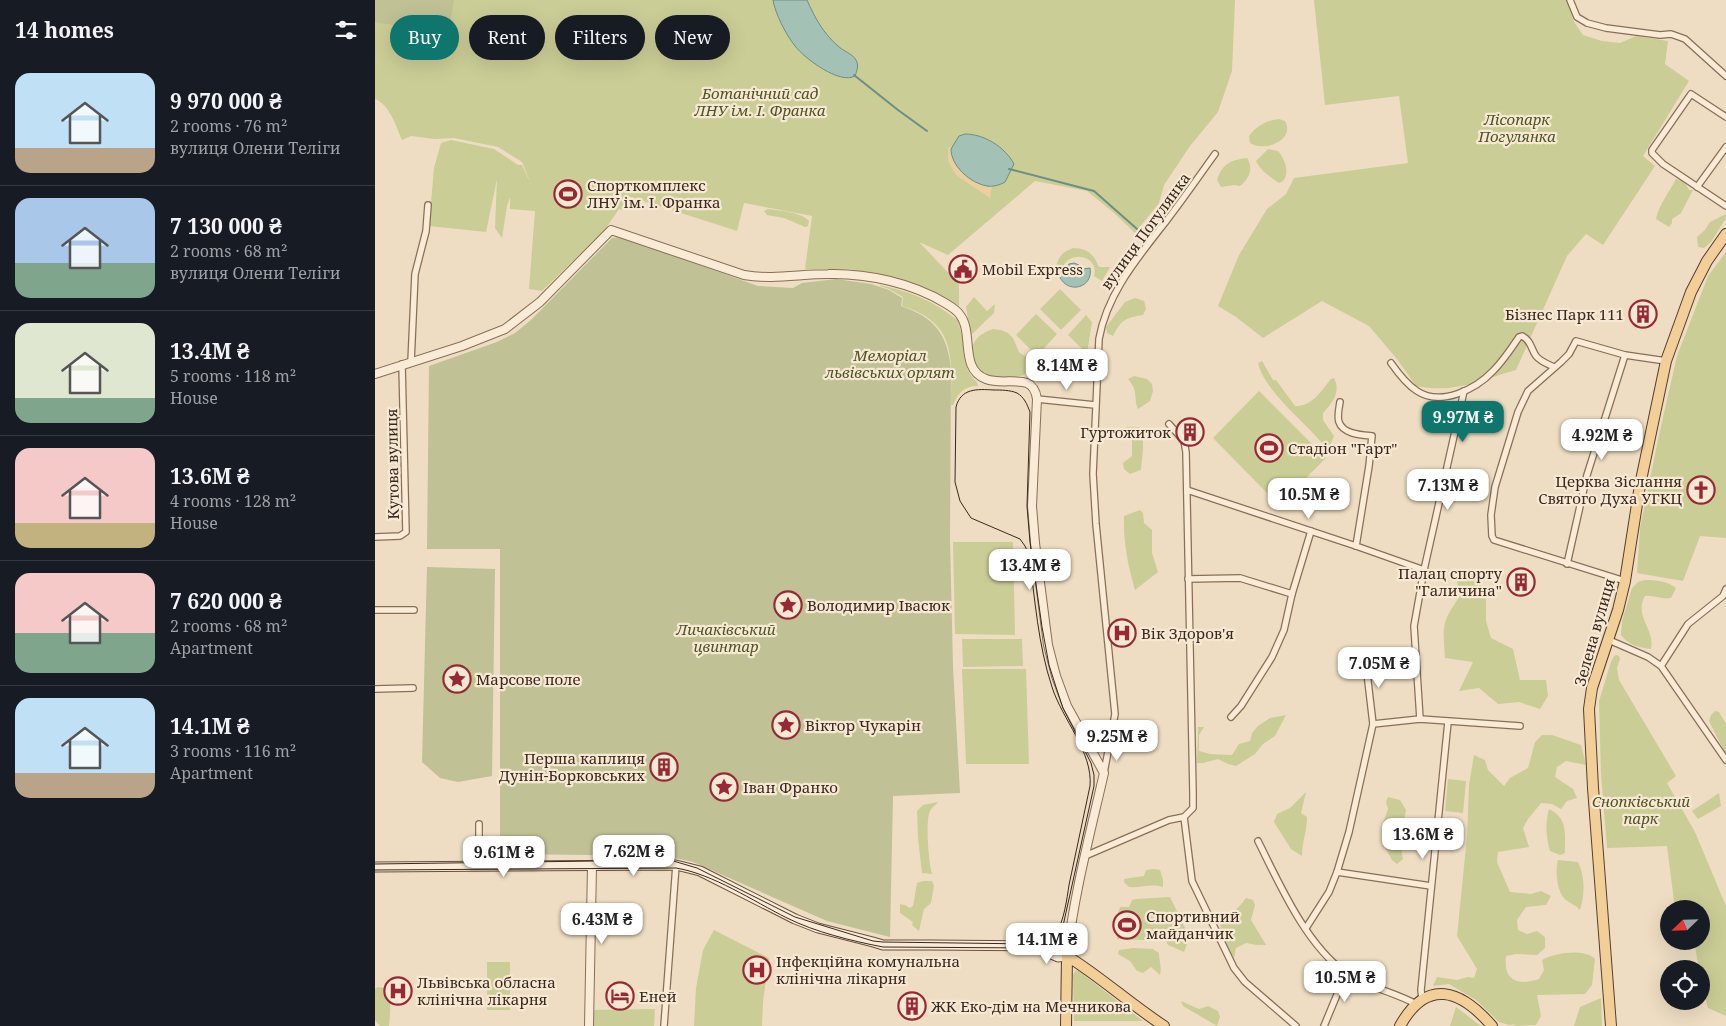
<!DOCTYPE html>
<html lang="en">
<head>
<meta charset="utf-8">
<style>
	:root { --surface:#171b24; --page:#20242c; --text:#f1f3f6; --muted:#9ea1a6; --line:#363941; --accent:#0f766e }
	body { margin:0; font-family:"Noto Serif",serif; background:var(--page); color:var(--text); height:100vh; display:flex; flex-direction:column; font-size:19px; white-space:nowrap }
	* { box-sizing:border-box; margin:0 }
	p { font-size:16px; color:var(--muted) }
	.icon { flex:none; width:28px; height:28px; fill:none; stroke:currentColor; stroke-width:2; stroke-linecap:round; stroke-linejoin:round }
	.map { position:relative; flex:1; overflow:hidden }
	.sheet { display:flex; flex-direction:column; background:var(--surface); width:375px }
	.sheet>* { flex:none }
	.guide { position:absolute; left:15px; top:15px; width:475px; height:45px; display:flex; gap:10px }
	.needle { width:32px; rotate:247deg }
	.buttons { position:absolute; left:1285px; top:900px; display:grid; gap:10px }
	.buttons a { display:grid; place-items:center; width:50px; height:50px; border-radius:50%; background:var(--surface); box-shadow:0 5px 20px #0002; font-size:25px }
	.price { position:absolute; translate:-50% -42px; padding:0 11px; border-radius:10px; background:#fff; color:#222; font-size:16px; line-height:32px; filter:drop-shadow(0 1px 2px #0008) }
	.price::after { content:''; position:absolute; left:50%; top:30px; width:15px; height:11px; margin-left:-8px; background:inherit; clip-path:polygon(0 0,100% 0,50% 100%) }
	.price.on { background:var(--accent); color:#fff }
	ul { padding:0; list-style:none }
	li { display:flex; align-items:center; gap:15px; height:125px; padding:0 15px }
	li+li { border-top:1px solid var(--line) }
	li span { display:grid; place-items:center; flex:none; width:140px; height:100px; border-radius:15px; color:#555 }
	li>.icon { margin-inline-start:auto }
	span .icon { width:60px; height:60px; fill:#fffc; stroke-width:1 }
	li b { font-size:21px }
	h2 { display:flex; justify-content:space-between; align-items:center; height:60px; padding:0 15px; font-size:21px }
	.pill { padding:0 18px; border-radius:22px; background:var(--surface); box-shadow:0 5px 20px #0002; font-size:18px; line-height:45px }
	.pill.on { background:var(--accent); color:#fff }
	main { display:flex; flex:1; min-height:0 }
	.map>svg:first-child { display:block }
</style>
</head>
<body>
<main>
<section class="sheet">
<h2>14 homes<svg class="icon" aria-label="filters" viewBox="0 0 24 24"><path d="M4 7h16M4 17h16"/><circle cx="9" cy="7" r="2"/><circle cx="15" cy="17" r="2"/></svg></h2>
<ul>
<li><span style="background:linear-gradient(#bfe0f5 75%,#b9a48a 0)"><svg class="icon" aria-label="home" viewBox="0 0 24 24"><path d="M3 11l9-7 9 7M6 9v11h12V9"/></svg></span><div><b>9 970 000 ₴</b><p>2 rooms · 76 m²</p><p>вулиця Олени Теліги</p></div></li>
<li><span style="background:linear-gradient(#a9c7e8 65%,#7fa58c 0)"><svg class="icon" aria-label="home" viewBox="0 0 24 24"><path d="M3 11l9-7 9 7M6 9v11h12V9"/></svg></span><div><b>7 130 000 ₴</b><p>2 rooms · 68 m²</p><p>вулиця Олени Теліги</p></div></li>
<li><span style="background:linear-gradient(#dfe7d0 75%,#7fa58c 0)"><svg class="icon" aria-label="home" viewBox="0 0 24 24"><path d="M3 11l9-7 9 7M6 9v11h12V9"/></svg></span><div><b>13.4M ₴</b><p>5 rooms · 118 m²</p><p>House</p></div></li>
<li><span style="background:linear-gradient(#f6c9c9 75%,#c2b280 0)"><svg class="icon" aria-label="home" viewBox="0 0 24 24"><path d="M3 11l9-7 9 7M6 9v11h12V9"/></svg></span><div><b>13.6M ₴</b><p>4 rooms · 128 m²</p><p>House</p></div></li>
<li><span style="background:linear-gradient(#f6c9c9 60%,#7fa58c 0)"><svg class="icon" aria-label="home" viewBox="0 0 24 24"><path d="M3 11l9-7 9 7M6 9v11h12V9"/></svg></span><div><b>7 620 000 ₴</b><p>2 rooms · 68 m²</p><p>Apartment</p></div></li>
<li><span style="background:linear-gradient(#bfe0f5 75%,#b9a48a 0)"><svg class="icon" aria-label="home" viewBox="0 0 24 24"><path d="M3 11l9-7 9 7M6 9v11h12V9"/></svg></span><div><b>14.1M ₴</b><p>3 rooms · 116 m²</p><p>Apartment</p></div></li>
</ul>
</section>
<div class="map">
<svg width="1351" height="1026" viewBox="0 0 1351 1026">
	<rect width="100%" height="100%" fill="#eeddc2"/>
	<g fill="#cbcd96">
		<path d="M0,0h860l-3,71 -14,41 -28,34 -26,39 -5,18 -24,30 -22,-21 -26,-21 -52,-10 -87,74 -29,-13 40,42v22l-18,-10 -23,-10 -28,-8 -40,-9h-45l7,-53 -68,-13 -7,28 -109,-35 -3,5 6,1 -1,5 -8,3 -3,-1 -15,22 -62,60 -13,-2 6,-78 -25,-2v-12l-3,9 -5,32 -7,-10 2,-49 -11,53 -57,-6 5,-58 7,-25 10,-3 43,9 24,16h4l9,19 -9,-22 -24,-15 -44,-9 -19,1 -24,-3 -9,4c-6,-14 -12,-35 -27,-41z"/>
		<path d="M939,0h253l7,22 9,13 19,6 18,2 16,-7 32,5 -3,23 24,17 -46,75 12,10 -52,79 -17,-11 -19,22 -51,114c-36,10 -61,24 -100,16l-19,-27 -28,-33 -47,-25 -59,37 -27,-21 -18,-11 21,-51 28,-46 19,-15 8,-16 114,-15 -9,-67 -74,9z"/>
		<path d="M904,119l6,2c11,20 -22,31 -35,22l-1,-7c7,-10 18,-16 30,-17z"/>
		<path d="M893,149l10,2c7,8 12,22 5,30l-4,2c-9,-6 -18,-12 -23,-22z"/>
		<path d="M872,158c7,11 2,21 -7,28l-6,-1 -13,2 -4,-7c5,-16 14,-20 30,-22z"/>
		<path d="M1301,179l8,2 5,9h4l-12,23 -9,6v4l-3,4 -13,-8c3,-15 13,-26 20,-40z"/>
		<path d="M393,209c13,2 33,3 41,12l-1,5 -3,1 -21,-9 -17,-3 -3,-4z"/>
		<polygon points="1351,214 1351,218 1336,242 1329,248 1323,247 1322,237 1330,230 1335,222"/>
		<path d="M698,248c15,0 21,7 26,19h11l-8,14 -8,-5c6,-19 -23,-28 -32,-8h-6c2,-11 6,-16 17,-20z"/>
		<polygon points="1351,252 1351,538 1325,536 1308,581 1262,573 1265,528 1284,435 1302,356 1333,276"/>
		<path d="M505,285c25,6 48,13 69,29 2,2 7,4 9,7 1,3 2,8 3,11 5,19 0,36 16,50l1,4c-14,0 -20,7 -25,19h-2c1,-48 5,-83 -49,-99l1,-9 -14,-8 -9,-3z"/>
		<polygon points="685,289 706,310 686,330 665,309"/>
		<polygon points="599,297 612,311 620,304 619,313 596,335 591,307"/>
		<path d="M760,298l9,3 2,8 -3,6c-18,3 -22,5 -30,21l-6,-3 -1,-6 19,-25z"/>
		<polygon points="661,314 682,334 662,356 641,335"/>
		<polygon points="711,315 717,322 712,354 693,335"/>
		<path d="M618,329l8,1 7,3 5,5 6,14 10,7 1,7 -6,9c-11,4 -32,5 -42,-2 -5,-3 -7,-8 -9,-13 -6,-15 6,-27 20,-31z"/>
		<path d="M887,361l11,19h3l19,26c17,1 26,-15 36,-27l3,-1c7,14 -1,24 -11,35v7l11,16 -6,14c-19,-25 -63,-57 -70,-87z"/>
		<path d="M759,376l13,3 5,5 1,7 -3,10 -12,8c-5,-13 1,-17 -10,-30z"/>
		<polygon points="884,391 951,458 904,505 838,438"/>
		<path d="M751,427h13c7,13 3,29 2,43l-11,4 -6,-5 -1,-6 9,-7v-15z"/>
		<path d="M765,510l3,3 1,10 8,7v23l6,19 -23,18c-7,-24 -12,-49 -11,-74z"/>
		<polygon points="578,542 638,542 640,635 580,634"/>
		<path d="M1081,576l20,1 10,15v29l5,17 22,11 7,31h26l2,16 -8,13 -21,-7 -21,2 -19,-16 -20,3 14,-29 -28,-4c-2,-32 -4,-35 15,-62z"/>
		<path d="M1270,580c11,0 23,1 31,8l-5,10c-9,2 -17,-3 -26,-2 -12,19 11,35 6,53 -11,-1 -23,-4 -30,-14l1,-14 10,-33 6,-6z"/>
		<polygon points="587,639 647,639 648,666 588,667"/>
		<polygon points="1241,655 1244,656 1245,659 1242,668 1244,680 1301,776 1292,783 1320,832 1351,906 1351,1016 1333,1008 1326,982 1326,969 1324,969 1319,941 1326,941 1326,909 1300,909 1292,846 1232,848 1226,774 1224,701 1236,662 1239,656"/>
		<polygon points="587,669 651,669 654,764 591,764"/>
		<polygon points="1340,711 1344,712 1351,724 1351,755 1334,721 1336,715"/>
		<polygon points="911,715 900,736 888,744 880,754 861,766 853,764 843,759 828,763 822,763 823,727 829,727 824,735 824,751 835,754 857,755 864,744 875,741 877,733 883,726 895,718"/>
		<path d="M1167,735h10l29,10 5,20 -20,-4 -9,6 -2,10 18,12 4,9 -10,3 -6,8 -9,-5 -11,-1 -13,16 -5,9 6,19 -31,5 -1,10 13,30 21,2 10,-3 10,5 -5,9 -20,2 -9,13 1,10 9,4 10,-3 8,6v11l-8,7 -21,-1 -10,2c-3,25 12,30 33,23l5,-9 -2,-10c12,-7 42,-12 53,-1l-3,26 -7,9 -48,1 4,21 -5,9 -24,1 4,-2 -7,1 -10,-3 -23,-22 -27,-16 -16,2 4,-9 20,3 11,-3 6,1 3,-9 -20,-33 10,-99 2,-52 5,-30 11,5 3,10 16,16 6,-8 18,-10 7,-26z"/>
		<polygon points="1073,779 1091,781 1088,813 1070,811"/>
		<path d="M931,792l-5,21 6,4c0,14 -5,25 -5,39l-11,-7 -17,-27 3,-8 13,-6z"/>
		<polygon points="1344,793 1346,806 1323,819 1317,811"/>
		<polygon points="1013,797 1025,800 1031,810 1029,821 1030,827 1025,842 1028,859 1022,864 1017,860 1006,840 1006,830 1013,809 1011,802"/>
		<path d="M563,802c-2,3 -7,6 -8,9 -5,10 -1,53 2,63l-10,-1 -4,-35 -1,-27 6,-6z"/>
		<path d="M1174,809c19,9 16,25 16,44l-5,2 -10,-4c-4,-14 -5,-28 -1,-42z"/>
		<path d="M1183,860l20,2c7,14 7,33 2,48 -4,-5 -13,-8 -16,-12 -7,-8 -9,-28 -6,-38z"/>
		<path d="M779,869l6,1 3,10v7c-12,-4 -22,1 -34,0l-5,-5v-3l20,-3 2,-6z"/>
		<polygon points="548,881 557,881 559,886 556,903 549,909 544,931 537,925 538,922 525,913 525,904 530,905 535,908 538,906 542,883"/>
		<polygon points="795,897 813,934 808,937 812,944 809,952 793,945 791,941 742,939 742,916 745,907 754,907 757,900 761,899"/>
		<path d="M871,898l7,2 2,5 -4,15 15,25h-9l-11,-2 -10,5 -2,10c-8,-13 -15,-23 -13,-39 10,-4 19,-12 25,-21z"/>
		<polygon points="339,930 394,958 388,1002 387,1026 319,1026 321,988 328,950"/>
		<path d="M758,948l20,1 6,4c0,8 3,14 1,22l-9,-8 -8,6 -6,-2 -7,-10 -12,-7 1,-4z"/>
		<rect x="112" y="962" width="23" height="48"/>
		<polygon points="701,970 704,971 768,1021 699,1021 698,975"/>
		<path d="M3,987l6,1c9,12 6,24 5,38h-9l-5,-6v-31z"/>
		<polygon points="1226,998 1227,1026 1199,1026 1205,1007"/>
		<polygon points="806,1001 824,1009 833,1006 843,1011 845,1017 842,1026 808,1006"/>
		<polygon points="1081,1007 1106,1026 1075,1026"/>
		<polygon points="280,1009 279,1026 219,1026 218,1010"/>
	</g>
	<path fill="#ebcf9f" d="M577,146c-4,21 22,40 40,40l-2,12 -34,-23 -8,-14v-13z"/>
	<g fill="#c0c195">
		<polygon points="0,0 79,0 73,34 0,22"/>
		<path d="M246,237l137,49 35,2 9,-5 34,-4 35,5 18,6 13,8 -1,8c33,11 47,28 50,64l-1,169 3,128 7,126 -67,3 -3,141 -63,-16 -134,-59 -28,-6 -165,-2v-305h-73l2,-183 68,-24 18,-9 16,-13 81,-82z"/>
		<polygon points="52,567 120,569 117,776 83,782 65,778 47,762"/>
	</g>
	<g fill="#a4c1b6" stroke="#6b8f83">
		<path d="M398,0h34c8,18 16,33 31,46 5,5 15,8 18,14 3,5 1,11 -1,16 -15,9 -51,-18 -60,-30 -9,-11 -20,-33 -22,-46z"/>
		<path d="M590,134c19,0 40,13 49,30l-9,18c-5,3 -12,5 -18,4 -17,-3 -36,-20 -36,-37l8,-13z"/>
		<path d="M699,263l5,2 4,4 7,-1c4,21 -26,28 -32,4l7,-1 4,-7z"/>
	</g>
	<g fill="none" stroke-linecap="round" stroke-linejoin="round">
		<g stroke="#6b8f83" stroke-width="2">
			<polyline points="479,75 523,110 552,131"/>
			<polyline points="634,169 719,191 770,236"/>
		</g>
		<g stroke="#896e59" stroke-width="8">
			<g id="minor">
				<polyline points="1195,0 1202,17 1212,23 1231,28 1285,35 1296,34 1310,39 1351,76"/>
				<polyline points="1351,117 1316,94 1277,150 1277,153 1288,164 1351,206"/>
				<polyline points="1322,187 1351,147"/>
				<polyline points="36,362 40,274 51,231 53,205"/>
				<path d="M1016,363c7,10 15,21 26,28 24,16 59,-2 76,-20 10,-10 18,-22 26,-34l3,-1c9,4 9,13 14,20 5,6 12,8 18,11"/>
				<polyline points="662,399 720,405"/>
				<path d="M965,402c-1,6 -3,15 -1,20 4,12 22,13 33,14l-3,30 -13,80"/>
				<polyline points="794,424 809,441 811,452 818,793 818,808 809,817"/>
				<polyline points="812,490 981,546 1049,570"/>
				<polyline points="0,537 25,536 31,532 27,364"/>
				<polyline points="1192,564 1212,475 1250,355"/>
				<polyline points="813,579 865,578 917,594"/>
				<polyline points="1250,581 1119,540 1117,536 1116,515 1120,487 1143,412 1153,391 1186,362 1194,354 1201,341 1250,355 1291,361"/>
				<polyline points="0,610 39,610"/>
				<polyline points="1234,640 1273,657 1286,666 1351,760"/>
				<polyline points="1286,666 1313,624 1348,596 1351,589"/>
				<polyline points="0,689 38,688"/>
				<polyline points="856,717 866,706 897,657 909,630 917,594 936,531"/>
				<polyline points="1045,719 1039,626 1049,570 1089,391"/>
				<polyline points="998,724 1045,719 1145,726"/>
				<path d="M729,773l11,-59 -19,-190 -3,-50 6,-135c8,-46 40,-83 68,-119 17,-22 32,-44 48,-66"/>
				<polyline points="104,824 104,867"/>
				<path d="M883,841c21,42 48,104 88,132 21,14 48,19 70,31"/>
				<polyline points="710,856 794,820 809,817 817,881 859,968 870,982 921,1026"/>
				<polyline points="962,872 1056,886"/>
				<polyline points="931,928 954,892 962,872 974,832 998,724 990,656"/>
				<polyline points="1047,999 1046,990 1073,722"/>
				<polyline points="289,1026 301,865"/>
				<polyline points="949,1026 971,973"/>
			</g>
		</g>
		<g stroke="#896e59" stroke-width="10">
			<g id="tertiary">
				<path d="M0,374l87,-28 43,-17 35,-27 71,-72 133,45c28,5 56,-1 84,-1 39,-1 84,9 117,29 5,3 12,7 15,12 14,18 -1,54 26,64 13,5 28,0 41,4 7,3 9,9 10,16l-5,107 3,37 13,102 8,31 11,30 37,67c-14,61 -30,121 -37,183"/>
				<polyline points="214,1026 217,866"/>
			</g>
		</g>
		<g stroke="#6a4f3c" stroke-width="11">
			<polyline id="secondary" points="0,867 301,865 325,871 420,919 443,928 498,942 508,945 556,945 658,946 683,944 688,949 692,956 683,957 658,946"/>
		</g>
		<g stroke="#563d2d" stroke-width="12">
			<g id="primary">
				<path d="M691,1026l1,-70c34,21 63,48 97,70"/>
				<path d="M1025,1026c27,-49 61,-36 92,0"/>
				<polyline points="1236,1026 1218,788 1214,709 1217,688 1243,610 1250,581 1265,485 1291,361 1316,292 1332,261 1351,234"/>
			</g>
		</g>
		<use href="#minor" stroke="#f9ebd5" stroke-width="5.5"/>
		<use href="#tertiary" stroke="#f9ebd5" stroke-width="8"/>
		<use href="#secondary" stroke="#f9ebd5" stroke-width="9"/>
		<use href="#primary" stroke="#f2ce99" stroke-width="10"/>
		<path stroke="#38281d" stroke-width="1" d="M0,864l295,-4 27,8 98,49 78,24 10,1 149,2c9,-1 18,-4 24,-11 8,-11 11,-35 13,-48 7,-33 14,-66 21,-99 3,-34 -28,-67 -38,-99 -14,-42 -17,-88 -23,-132l-4,-9 -5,-7 -49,-21 -11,-17 -5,-19 1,-75c5,-19 21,-18 38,-17 7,0 16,0 23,3 7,4 10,11 13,19l-3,94 3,36 12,85 7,38 7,22 7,21 28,55 3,12v11l-31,140c-6,14 -17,19 -31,22l-149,-1c-31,-6 -68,-15 -96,-29 -34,-17 -74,-44 -111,-50l-301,2"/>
	</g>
	<defs>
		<g id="stadium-ring" transform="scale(1.4375)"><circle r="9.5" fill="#f6e8d2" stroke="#982833" stroke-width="1.5"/><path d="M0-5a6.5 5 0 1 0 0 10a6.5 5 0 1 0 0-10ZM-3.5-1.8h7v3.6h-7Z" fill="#982833"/></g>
		<g id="civic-ring" transform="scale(1.4375)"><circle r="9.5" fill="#f6e8d2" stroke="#982833" stroke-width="1.5"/><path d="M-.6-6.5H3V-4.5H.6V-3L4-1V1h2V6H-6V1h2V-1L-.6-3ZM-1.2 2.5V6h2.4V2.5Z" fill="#982833"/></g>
		<g id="building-ring" transform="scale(1.4375)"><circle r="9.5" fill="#f6e8d2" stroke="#982833" stroke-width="1.5"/><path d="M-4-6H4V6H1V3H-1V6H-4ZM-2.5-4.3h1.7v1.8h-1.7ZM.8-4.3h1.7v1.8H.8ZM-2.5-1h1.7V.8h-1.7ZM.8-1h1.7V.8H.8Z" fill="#982833"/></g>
		<g id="church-ring" transform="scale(1.4375)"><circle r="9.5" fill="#f6e8d2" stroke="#982833" stroke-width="1.5"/><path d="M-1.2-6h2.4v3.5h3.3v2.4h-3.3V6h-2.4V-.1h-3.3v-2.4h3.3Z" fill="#982833"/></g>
		<g id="sight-ring" transform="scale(1.4375)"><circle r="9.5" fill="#f6e8d2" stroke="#982833" stroke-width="1.5"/><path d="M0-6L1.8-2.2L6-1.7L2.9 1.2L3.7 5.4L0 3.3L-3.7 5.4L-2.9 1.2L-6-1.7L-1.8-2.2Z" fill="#982833"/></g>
		<g id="hospital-ring" transform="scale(1.4375)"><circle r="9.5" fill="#f6e8d2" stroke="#982833" stroke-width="1.5"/><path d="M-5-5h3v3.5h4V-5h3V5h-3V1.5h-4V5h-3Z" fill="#982833"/></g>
		<g id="hotel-ring" transform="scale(1.4375)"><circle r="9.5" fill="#f6e8d2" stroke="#982833" stroke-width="1.5"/><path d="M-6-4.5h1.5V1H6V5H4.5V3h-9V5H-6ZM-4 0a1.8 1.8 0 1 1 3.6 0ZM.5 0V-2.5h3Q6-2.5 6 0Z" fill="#982833"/></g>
	</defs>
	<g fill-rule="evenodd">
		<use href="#stadium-ring" x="193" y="194"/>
		<use href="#civic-ring" x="588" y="269"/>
		<use href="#building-ring" x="1268" y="314"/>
		<use href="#building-ring" x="815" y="432"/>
		<use href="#stadium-ring" x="894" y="448"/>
		<use href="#church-ring" x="1326" y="490"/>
		<use href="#building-ring" x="1146" y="582"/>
		<use href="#sight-ring" x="413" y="605"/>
		<use href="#hospital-ring" x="747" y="633"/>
		<use href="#sight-ring" x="82" y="679"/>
		<use href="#sight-ring" x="411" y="725"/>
		<use href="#building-ring" x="289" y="767"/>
		<use href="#sight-ring" x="349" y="787"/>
		<use href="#stadium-ring" x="752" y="925"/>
		<use href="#hospital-ring" x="382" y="970"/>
		<use href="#hospital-ring" x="23" y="991"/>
		<use href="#hotel-ring" x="245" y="996"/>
		<use href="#building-ring" x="537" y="1006"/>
	</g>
	<g text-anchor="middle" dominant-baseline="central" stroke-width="4.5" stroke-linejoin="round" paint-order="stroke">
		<g font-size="15" font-style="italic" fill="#4d5524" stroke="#f6e8d2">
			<text x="385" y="93">Ботанічний сад<tspan x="385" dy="17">ЛНУ ім. І. Франка</tspan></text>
			<text x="1142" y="119">Лісопарк<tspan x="1142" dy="17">Погулянка</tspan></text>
			<text x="515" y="355">Меморіал<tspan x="515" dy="17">львівських орлят</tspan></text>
			<text x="351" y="629">Личаківський<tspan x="351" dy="17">цвинтар</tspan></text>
			<text x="1266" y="801">Снопківський<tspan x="1266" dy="17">парк</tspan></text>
		</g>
		<g font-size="15" fill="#38281d" stroke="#f6e8d2" text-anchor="start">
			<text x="212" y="185">Спорткомплекс<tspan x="212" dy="17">ЛНУ ім. І. Франка</tspan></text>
			<text x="607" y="269">Mobil Express</text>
			<text x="1249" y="314" text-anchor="end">Бізнес Парк 111</text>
			<text x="796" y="432" text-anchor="end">Гуртожиток</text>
			<text x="913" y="448">Стадіон "Гарт"</text>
			<text x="1307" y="481" text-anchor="end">Церква Зіслання<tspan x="1307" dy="17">Святого Духа УГКЦ</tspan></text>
			<text x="1127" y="573" text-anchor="end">Палац спорту<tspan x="1127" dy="17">"Галичина"</tspan></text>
			<text x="432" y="605">Володимир Івасюк</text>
			<text x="766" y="633">Вік Здоров'я</text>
			<text x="101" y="679">Марсове поле</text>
			<text x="430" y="725">Віктор Чукарін</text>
			<text x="270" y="758" text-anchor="end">Перша каплиця<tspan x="270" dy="17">Дунін-Борковських</tspan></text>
			<text x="368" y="787">Іван Франко</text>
			<text x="771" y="916">Спортивний<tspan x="771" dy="17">майданчик</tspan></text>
			<text x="401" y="961">Інфекційна комунальна<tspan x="401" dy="17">клінічна лікарня</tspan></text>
			<text x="42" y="982">Львівська обласна<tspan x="42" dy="17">клінічна лікарня</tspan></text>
			<text x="264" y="996">Еней</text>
			<text x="556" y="1006">ЖК Еко-дім на Мечникова</text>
		</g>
		<g font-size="15" fill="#38281d" stroke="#f6e8d2">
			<text transform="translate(770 231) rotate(-54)">вулиця Погулянка</text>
			<text transform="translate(17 464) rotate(-91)">Кутова вулиця</text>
			<text transform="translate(1219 632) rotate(-74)">Зелена вулиця</text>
		</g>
	</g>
</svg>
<div class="buttons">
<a><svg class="needle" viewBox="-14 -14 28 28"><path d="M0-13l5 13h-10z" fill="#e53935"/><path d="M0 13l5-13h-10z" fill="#9ea1a6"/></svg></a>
<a><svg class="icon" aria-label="locate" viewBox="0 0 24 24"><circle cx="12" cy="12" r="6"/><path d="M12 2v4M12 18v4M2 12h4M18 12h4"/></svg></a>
</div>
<b class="price" style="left:692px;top:391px">8.14M ₴</b>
<b class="price on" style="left:1088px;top:443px">9.97M ₴</b>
<b class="price" style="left:1227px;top:461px">4.92M ₴</b>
<b class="price" style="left:1073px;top:511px">7.13M ₴</b>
<b class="price" style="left:934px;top:520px">10.5M ₴</b>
<b class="price" style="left:655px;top:591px">13.4M ₴</b>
<b class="price" style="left:1004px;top:689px">7.05M ₴</b>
<b class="price" style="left:742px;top:762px">9.25M ₴</b>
<b class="price" style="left:1048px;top:860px">13.6M ₴</b>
<b class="price" style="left:259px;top:877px">7.62M ₴</b>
<b class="price" style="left:129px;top:878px">9.61M ₴</b>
<b class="price" style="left:227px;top:945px">6.43M ₴</b>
<b class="price" style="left:672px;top:965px">14.1M ₴</b>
<b class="price" style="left:970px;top:1003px">10.5M ₴</b>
<div class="guide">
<a class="pill on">Buy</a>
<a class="pill">Rent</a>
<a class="pill">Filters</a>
<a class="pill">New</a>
</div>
</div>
</main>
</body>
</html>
